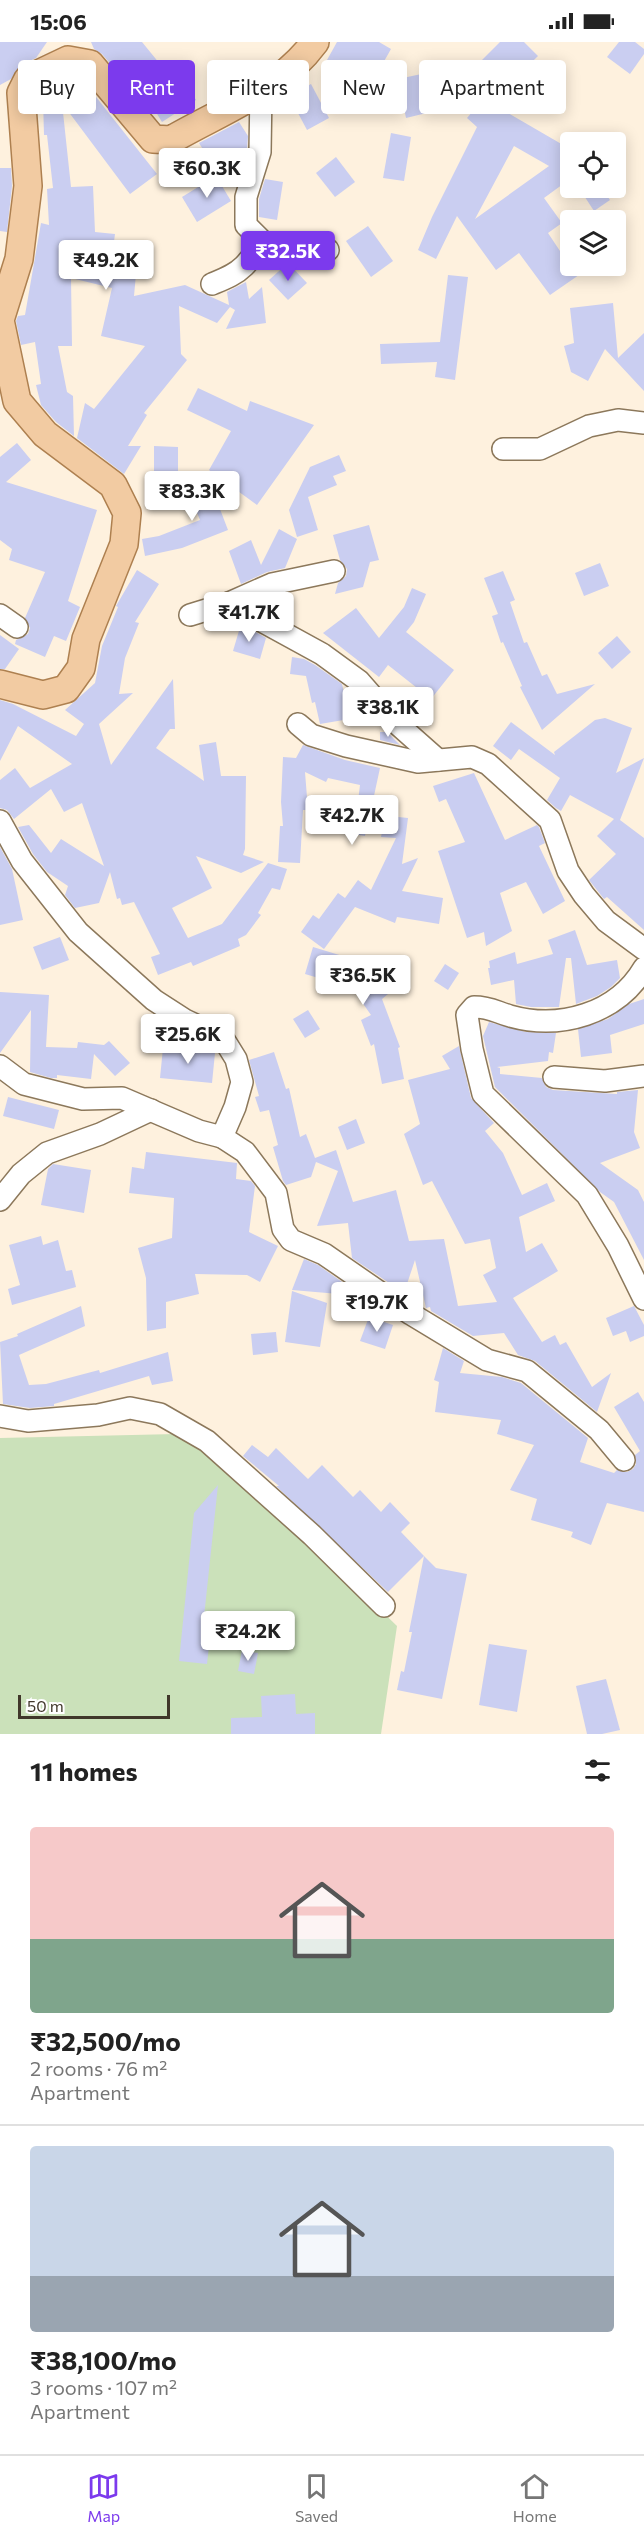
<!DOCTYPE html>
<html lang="en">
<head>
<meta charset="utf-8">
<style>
	:root { --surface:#fff; --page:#f6f6f6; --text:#222; --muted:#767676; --line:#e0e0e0; --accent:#7c3aed }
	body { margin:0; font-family:Commissioner,sans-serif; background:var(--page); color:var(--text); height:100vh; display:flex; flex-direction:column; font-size:22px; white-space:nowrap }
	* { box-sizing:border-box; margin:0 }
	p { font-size:20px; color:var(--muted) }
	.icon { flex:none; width:33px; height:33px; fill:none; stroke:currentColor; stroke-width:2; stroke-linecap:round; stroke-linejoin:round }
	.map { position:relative; height:1692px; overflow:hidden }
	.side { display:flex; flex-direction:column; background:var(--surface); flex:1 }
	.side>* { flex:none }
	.guide { position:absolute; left:18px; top:18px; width:609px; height:54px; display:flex; gap:12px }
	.buttons { position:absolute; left:560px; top:90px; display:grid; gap:12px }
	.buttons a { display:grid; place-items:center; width:66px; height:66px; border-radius:6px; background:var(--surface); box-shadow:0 3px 15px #0003; font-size:30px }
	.scale { position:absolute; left:18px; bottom:15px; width:152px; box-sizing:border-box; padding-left:6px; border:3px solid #40372a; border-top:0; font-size:16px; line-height:21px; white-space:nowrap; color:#40372a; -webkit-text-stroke:4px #fff; paint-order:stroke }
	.price { position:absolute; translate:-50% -51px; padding:0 14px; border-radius:6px; background:#fff; color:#222; font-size:20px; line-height:39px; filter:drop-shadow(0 2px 3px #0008) }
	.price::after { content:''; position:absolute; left:50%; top:36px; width:18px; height:14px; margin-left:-9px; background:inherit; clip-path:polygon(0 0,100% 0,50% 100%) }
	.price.on { background:var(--accent); color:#fff }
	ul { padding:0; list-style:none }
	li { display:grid; align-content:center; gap:12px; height:318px; padding:0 30px }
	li+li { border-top:2px solid var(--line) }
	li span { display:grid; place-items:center; height:186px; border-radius:6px; color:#555 }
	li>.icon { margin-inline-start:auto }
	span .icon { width:108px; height:108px; fill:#fffc; stroke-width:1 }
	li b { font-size:26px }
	h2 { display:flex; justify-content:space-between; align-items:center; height:72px; padding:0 30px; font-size:26px }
	.pill { padding:0 21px; border-radius:6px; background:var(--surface); box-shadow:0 3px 15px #0003; font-size:21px; line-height:54px }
	.pill.on { background:var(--accent); color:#fff }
	.status { display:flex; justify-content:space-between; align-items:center; height:42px; padding:0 30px; background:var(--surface); direction:ltr }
	.status svg { height:16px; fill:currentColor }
	.tabs { display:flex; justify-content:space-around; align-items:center; height:84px; border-top:2px solid var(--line); background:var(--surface); font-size:16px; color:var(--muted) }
	.tabs a { display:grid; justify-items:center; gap:3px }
	.tabs .on { color:var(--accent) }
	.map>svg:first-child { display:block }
</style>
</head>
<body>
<div class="status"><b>15:06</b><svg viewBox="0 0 49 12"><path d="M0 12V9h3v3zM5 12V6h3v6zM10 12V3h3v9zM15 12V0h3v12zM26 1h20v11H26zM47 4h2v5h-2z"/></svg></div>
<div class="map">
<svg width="644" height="1692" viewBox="0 0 644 1692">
	<rect width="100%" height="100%" fill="#fef1de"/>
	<polygon fill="#cbe1ba" points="176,1392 245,1437 397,1584 381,1692 0,1692 0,1396"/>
	<g fill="#cacef1" fill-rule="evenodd">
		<polygon points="0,0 47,0 36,16 21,23 11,37 0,43"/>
		<polygon points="91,0 142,0 182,49 188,45 196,58 162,80 151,62 147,65 102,12 94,7"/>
		<polygon points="337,0 379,0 391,7 378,30 372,30 358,22 347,42 322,27"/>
		<path d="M500,0h24l14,14 -42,41 11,9 -4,4 67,39v30l-26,19 18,25 -14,10 22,33h22l-42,29 -31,-42 -23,17 -39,-54 -21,43 -18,-9 14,-33 45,-90 -10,-9 5,-6 -13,-32 30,-13 -7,-7zM514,104l35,20 -74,53z"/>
		<polygon points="619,0 635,0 644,7 644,12 630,32 607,15"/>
		<polygon points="431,30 439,68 406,76 398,37"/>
		<polygon points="85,41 157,132 130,152 62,61 71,145 93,144 95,190 115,192 110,230 136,232 134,254 185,243 229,263 227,250 246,240 249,257 262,245 266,281 226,287 235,268 230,265 217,281 179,264 181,312 187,318 144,371 147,373 128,404 141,404 124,432 77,396 85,361 94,367 145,304 101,294 112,246 71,236 72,304 58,304 67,350 73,354 74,394 56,380 41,363 36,343 41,342 35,300 21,303 16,279 18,274 25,273 41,181 49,183 47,147 53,146 47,93 44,93 43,57 61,54 61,59"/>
		<polygon points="311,42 329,76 307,88 289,54"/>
		<polygon points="239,80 248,94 247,107 216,128 199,101"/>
		<polygon points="391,91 411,95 404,139 383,136"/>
		<polygon points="336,115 355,140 335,155 316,131"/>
		<polygon points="0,126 11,126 12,144 7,190 0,189"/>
		<polygon points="216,134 231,159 197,180 182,155"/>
		<polygon points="265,137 283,140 277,178 259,175 259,157"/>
		<polygon points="579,146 602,146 610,158 594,169"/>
		<polygon points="368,184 393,219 371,235 346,199"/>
		<polygon points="288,221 307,241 288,258 269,238"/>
		<polygon points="448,233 468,235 455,338 435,335 437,320 381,322 380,302 440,300"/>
		<polygon points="613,261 618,316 644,291 644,349 605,307 588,339 571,330 564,304 574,301 570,266"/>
		<polygon points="198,346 247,369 250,359 314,383 257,463 209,428 231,389 187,368"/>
		<polygon points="17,401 31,418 6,440 97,468 68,559 80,565 66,599 54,594 45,615 15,602 16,598 28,592 30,586 25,576 45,530 9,518 12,507 0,498 0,415"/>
		<polygon points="154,404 178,405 178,432 154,432"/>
		<polygon points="339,413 346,429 333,434 337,443 308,455 318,488 297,495 289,468 310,425"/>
		<polygon points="207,433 228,488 182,506 145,514 142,497 159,494 200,478 185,441"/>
		<polygon points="369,483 379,518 370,520 363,545 335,552 338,541 346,534 347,527 340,518 333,493"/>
		<polygon points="279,487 297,497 285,526 267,530 241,542 229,509 251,498 261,523"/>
		<polygon points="600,521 609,544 584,554 575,531"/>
		<polygon points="137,528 159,542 135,580 139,581 125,616 119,652 133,651 99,682 111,723 173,637 175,687 170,687 156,706 204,739 199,703 216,700 221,734 246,734 245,807 243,813 264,820 241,831 196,814 212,846 172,866 188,896 222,882 268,821 287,827 280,848 272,846 258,871 261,873 246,893 238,897 240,904 193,924 191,920 158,933 151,915 160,912 134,860 122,863 120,856 117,857 110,830 99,861 75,866 65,853 68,844 47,830 33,812 18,785 29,783 51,811 61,797 104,824 82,761 64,770 51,747 14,777 7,768 0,766 0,738 15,726 30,746 72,722 18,684 0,719 0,658 13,662 76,694 84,682 65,668 95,641 102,604 118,565 116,564"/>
		<polygon points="503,529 515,558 510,560 524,601 527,600 542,634 547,632 557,652 595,642 542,688 520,645 522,644 503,600 501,601 492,574 498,572 484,536"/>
		<polygon points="412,546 426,552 414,580 406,590 454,628 431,657 388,623 379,635 323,591 356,566 379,596 404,565"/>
		<polygon points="241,582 266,596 260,617 233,609"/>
		<polygon points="0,593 19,607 5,627 0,627"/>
		<polygon points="617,594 631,610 612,627 598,611"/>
		<polygon points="292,615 304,617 315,623 342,642 346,659 357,656 366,666 367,674 320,682 315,660 312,661 306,634 290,632"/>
		<polygon points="605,676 632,686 616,731 644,716 620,778 644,796 644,888 607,855 604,857 589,838 616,812 597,794 614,777 570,753 561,769 556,766 547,758 560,736 519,707 511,718 493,704 511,680 555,713 554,710 595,678"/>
		<polygon points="380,690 387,690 400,703 380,698"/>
		<polygon points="303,703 345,718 380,726 372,763 380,764 379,773 408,776 402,822 418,816 402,849 443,856 439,882 397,875 395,881 355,865 324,907 301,890 313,873 319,877 338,851 345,856 358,838 371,848 396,796 381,795 382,790 366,788 365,794 354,792 360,743 328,736 326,740 305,730 308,768 303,768 300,821 278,820 280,784 283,784 281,760 283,715 296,716"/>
		<polygon points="474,731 505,798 537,783 539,785 545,801 539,804 565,859 543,872 526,840 500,851 512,889 486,904 484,890 467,896 438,809 465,800 446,757 439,760 433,744"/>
		<polygon points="0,805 12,827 23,878 0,883"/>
		<polygon points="575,888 587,923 617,918 620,936 611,945 597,954 576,962 571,916 566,916 559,965 531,965 516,962 514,938 491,943 488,926 490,926 489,919 515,910 517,922 553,912 548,898"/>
		<polygon points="60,895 69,918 42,928 33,905"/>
		<polygon points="313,905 359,919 362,916 388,952 382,957 400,1005 398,1006 404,1037 382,1042 374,1002 371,1004 361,978 371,973 352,946 305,932"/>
		<polygon points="445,922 459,931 448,948 434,939"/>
		<polygon points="0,950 49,953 46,1005 77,1006 78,1000 104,1003 109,999 130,1021 115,1034 94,1012 91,1037 57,1033 57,1036 51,1036 30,1030 31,968 0,1011"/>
		<polygon points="644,957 644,982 610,993 612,1011 581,1015 578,987 608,977 629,962"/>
		<polygon points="308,968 320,987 305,996 293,977"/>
		<polygon points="489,980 526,990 556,991 553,1011 549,1010 548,1019 497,1025 500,1026 500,1032 542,1036 546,1045 553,1048 617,1052 617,1050 638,1048 634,1090 640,1106 600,1121 638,1148 644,1160 644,1218 614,1160 600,1150 495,1045 483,994"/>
		<polygon points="459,1004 471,1056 494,1081 485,1089 503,1111 522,1153 547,1141 555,1159 519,1175 526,1210 542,1201 558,1229 513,1256 542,1300 555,1293 560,1303 566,1300 592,1345 611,1331 597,1370 535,1319 518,1313 504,1291 473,1294 431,1269 430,1265 426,1266 415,1218 404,1251 352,1216 348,1181 317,1184 338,1129 316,1120 311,1135 286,1143 283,1139 273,1105 278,1103 269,1068 260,1070 255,1055 259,1054 249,1018 274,1010 286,1047 289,1046 300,1095 306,1092 315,1116 336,1108 353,1160 396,1148 409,1199 444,1197 458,1264 497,1260 483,1233 496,1226 490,1197 465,1202 432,1139 423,1143 404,1092 420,1082 408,1038 450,1027 442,1014"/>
		<polygon points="163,1006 215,1011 212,1041 160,1036"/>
		<polygon points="8,1055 59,1068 54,1087 3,1074"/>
		<polygon points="356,1077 365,1101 347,1108 338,1085"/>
		<polygon points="146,1110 237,1121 236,1137 251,1139 255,1144 249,1190 278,1204 260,1240 247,1233 195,1232 199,1252 166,1260 166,1286 147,1289 146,1236 138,1206 172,1196 174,1156 129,1151 132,1125 144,1127"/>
		<polygon points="53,1122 91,1128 84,1171 41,1163 48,1127"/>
		<polygon points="41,1194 43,1203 58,1198 66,1229 72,1228 76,1245 12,1263 8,1247 20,1243 9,1203"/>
		<polygon points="304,1217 318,1223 362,1254 292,1248"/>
		<polygon points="292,1249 327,1261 320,1305 285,1300"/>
		<polygon points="81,1264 85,1284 19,1313 29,1343 46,1342 99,1328 100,1331 168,1310 173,1339 152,1343 149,1334 54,1362 54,1364 30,1366 3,1362 0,1300 18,1294 17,1292"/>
		<polygon points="634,1264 644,1283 644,1294 630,1300 626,1289 613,1294 606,1276"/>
		<polygon points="369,1275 393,1283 385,1307 360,1299"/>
		<polygon points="276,1290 278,1310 253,1313 251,1292"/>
		<polygon points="443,1306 464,1319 460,1331 502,1335 521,1341 588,1396 580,1420 614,1431 617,1428 627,1430 633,1427 636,1422 635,1413 640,1409 614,1365 638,1350 644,1360 644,1470 607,1461 591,1503 571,1495 573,1490 531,1478 537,1457 510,1448 534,1403 497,1392 501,1378 435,1370 439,1340 434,1338"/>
		<polygon points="252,1403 268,1415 276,1406 308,1437 322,1423 353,1455 360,1448 381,1470 390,1460 410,1481 401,1490 424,1514 388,1550 276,1444 279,1444 243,1414"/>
		<polygon points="218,1443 202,1594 210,1595 207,1622 179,1619 194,1471"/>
		<polygon points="424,1514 436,1526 467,1532 442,1657 397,1648 401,1629 404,1630 412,1590 409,1590"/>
		<polygon points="489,1602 527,1608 517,1670 479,1663"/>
		<polygon points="242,1608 258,1611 254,1632 238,1629"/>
		<polygon points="606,1637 620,1688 602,1692 587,1692 576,1644"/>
		<polygon points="295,1652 296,1672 315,1671 315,1692 231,1692 231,1676 262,1675 261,1654"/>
	</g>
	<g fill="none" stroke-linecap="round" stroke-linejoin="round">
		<g stroke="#8c785b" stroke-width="24">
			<g id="minor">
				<polyline points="261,48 260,110 246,155 246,183 266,203"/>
				<path d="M212,242c12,-5 23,-9 32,-18 7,-7 11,-15 20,-20 13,-7 49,2 64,4"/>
				<polyline points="503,407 540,407 589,384 618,378 644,381"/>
				<polyline points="229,561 272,542 334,529"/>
				<polyline points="0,573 17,585"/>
				<polyline points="190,573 229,561 322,612 359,639 394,679 438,718"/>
				<polyline points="298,682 311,693 346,704 418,720 472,715 488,722 550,778 568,829 584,853 606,879 644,907"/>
				<polyline points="0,779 22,819 78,890 154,958 185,978 223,996 236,1017 242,1040 235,1065 222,1095"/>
				<path d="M644,926c-27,46 -84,62 -134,48 -14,-4 -20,-9 -36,-9l-7,8 5,34 11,45 104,101 31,51 26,53"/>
				<polyline points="0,1024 24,1042 83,1057 122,1056 199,1089 222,1095 245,1110 276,1151 283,1187 291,1198 324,1212 411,1272 487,1318 527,1329 599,1388 624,1418"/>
				<polyline points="554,1035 605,1039 644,1034"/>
				<polyline points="0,1158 21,1132 47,1111 100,1092 151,1068"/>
				<polyline points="0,1374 28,1379 98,1373 130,1366 160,1372 207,1399 312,1493 384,1564"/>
			</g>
		</g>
		<g stroke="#ae8050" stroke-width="30">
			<path id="major" d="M0,642l43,11 23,-6 15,-21 5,-29 38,-95 3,-31 -14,-28 -68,-51 -28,-33 -17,-81 19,-61 9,-73 -7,-93 7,-14 40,-19 22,4 63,75 18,1c50,-29 109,-50 144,-98"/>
		</g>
		<use href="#minor" stroke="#fff" stroke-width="21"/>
		<use href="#major" stroke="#f2cba2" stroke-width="27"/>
	</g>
</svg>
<div class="buttons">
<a><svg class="icon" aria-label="locate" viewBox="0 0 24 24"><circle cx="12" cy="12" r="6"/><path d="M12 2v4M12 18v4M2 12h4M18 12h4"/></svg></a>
<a><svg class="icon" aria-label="layers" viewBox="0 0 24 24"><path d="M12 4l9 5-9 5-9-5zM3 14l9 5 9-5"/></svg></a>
</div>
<div class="scale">50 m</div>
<b class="price" style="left:207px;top:157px">₹60.3K</b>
<b class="price on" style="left:288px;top:240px">₹32.5K</b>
<b class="price" style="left:106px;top:249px">₹49.2K</b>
<b class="price" style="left:192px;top:480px">₹83.3K</b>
<b class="price" style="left:249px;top:601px">₹41.7K</b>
<b class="price" style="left:388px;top:696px">₹38.1K</b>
<b class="price" style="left:352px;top:804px">₹42.7K</b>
<b class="price" style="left:363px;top:964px">₹36.5K</b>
<b class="price" style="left:188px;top:1023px">₹25.6K</b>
<b class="price" style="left:377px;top:1291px">₹19.7K</b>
<b class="price" style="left:248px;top:1620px">₹24.2K</b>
<div class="guide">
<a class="pill">Buy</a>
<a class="pill on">Rent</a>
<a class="pill">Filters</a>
<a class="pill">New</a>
<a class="pill">Apartment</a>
</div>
</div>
<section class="side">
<h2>11 homes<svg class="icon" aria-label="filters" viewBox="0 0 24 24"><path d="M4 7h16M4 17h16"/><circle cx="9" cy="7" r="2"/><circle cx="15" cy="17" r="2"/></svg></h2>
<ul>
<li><span style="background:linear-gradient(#f6c9c9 60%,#7fa58c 0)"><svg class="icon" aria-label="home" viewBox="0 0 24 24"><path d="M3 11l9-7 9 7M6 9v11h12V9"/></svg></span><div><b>₹32,500/mo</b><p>2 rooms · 76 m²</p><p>Apartment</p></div></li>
<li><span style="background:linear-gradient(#c9d6e8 70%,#9aa5b1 0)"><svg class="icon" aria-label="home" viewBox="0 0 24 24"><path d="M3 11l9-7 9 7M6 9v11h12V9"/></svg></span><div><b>₹38,100/mo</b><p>3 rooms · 107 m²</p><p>Apartment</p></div></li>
</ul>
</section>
<nav class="tabs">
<a class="on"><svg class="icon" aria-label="map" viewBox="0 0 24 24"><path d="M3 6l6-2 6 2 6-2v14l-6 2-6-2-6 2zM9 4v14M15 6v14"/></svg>Map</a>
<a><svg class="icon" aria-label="saved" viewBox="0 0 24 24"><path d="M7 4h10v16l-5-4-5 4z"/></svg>Saved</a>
<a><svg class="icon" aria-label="home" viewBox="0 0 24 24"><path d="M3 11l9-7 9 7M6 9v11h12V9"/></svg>Home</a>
</nav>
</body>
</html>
